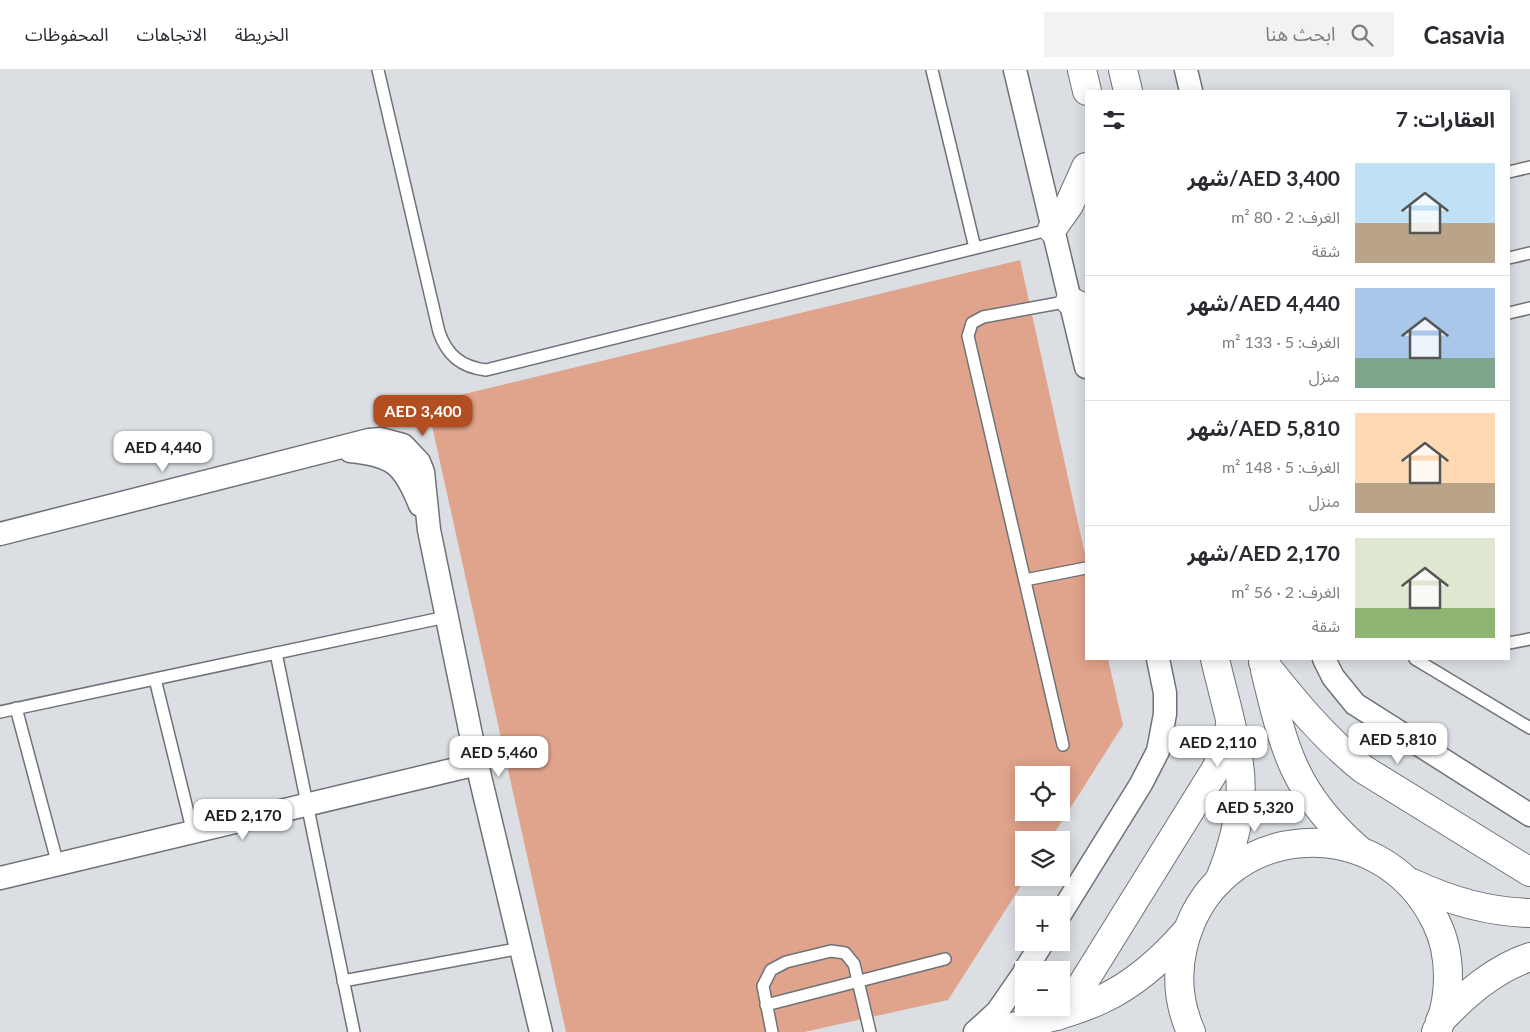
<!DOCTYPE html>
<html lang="ar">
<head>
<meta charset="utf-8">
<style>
	:root { --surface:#fff; --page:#f2f2f3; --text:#2b2b33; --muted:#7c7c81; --line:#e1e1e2; --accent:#b34e21 }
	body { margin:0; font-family:Lato,"Noto Sans Arabic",sans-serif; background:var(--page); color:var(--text); direction:rtl; height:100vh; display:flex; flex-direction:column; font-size:19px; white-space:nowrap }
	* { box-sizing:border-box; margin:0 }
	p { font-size:16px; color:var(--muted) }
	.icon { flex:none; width:28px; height:28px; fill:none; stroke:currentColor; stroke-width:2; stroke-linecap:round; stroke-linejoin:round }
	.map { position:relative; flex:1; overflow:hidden; direction:ltr }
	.drawer { position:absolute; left:1085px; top:20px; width:425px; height:570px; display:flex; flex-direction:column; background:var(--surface); border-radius:0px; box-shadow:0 2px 12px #0003; direction:rtl }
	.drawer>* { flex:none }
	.fabs { position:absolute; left:1015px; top:696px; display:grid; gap:10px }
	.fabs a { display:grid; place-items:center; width:55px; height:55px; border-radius:0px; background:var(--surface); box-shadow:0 2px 12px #0003; font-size:25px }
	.price { position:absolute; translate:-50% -42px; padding:0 11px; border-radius:10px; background:#fff; color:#222; font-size:16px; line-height:32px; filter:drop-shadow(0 1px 2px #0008) }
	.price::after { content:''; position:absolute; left:50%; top:30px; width:15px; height:11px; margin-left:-8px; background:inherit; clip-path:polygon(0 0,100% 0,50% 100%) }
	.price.current { background:var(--accent); color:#fff }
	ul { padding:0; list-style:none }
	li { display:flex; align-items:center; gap:15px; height:125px; padding:0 15px }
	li+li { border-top:1px solid var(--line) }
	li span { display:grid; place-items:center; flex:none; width:140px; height:100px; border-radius:0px; color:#555 }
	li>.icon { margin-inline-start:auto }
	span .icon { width:60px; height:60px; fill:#fffc; stroke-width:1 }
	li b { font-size:21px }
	h2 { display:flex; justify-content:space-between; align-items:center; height:60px; padding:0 15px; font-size:21px }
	header { display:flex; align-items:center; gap:30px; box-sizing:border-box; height:70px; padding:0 25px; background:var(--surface); border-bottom:1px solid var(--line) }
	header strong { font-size:24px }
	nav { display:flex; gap:28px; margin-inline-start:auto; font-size:18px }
	.search { width:350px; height:45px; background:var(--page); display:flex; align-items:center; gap:12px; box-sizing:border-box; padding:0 18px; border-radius:0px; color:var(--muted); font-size:19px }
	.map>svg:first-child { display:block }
</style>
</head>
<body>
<header>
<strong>Casavia</strong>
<div class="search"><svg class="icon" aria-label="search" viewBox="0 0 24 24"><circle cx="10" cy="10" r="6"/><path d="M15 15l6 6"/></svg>ابحث هنا</div>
<nav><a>الخريطة</a><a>الاتجاهات</a><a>المحفوظات</a></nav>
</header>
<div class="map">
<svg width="1530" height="962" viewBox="0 0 1530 962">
	<rect width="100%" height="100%" fill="#dbdfe3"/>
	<path fill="#e0a38b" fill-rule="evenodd" d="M1020,190l66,299v100h22l15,66 -73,115h-26v38h2l-78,122 -144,32h-238l-139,-629zM1024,705h37v37h-37z"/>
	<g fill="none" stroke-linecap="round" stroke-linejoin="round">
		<g stroke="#6f7276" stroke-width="14">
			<g id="lane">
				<path d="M378,0l61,262c8,23 22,35 47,38l566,-141"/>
				<polyline points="932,0 975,178"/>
				<polyline points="1509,102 1530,97"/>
				<polyline points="1509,188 1530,183"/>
				<polyline points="1509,243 1530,238"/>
				<polyline points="1025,510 1086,498"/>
				<polyline points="1509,573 1530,569"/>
				<polyline points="276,583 354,962"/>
				<polyline points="1415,589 1530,658"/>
				<polyline points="155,609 193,763"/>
				<polyline points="16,638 58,795"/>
				<polyline points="0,642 446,547"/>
				<polyline points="1063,675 968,266 972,253 983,247 1070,231"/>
				<polyline points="343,911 521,878"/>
				<polyline points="766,935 945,889"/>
				<polyline points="772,962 763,916 771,900 786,892 831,881 845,883 854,894 870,962"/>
			</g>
		</g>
		<g stroke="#6f7276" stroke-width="25">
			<g id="street">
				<polyline points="1015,0 1086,297"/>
				<polyline points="1186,0 1191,21"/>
				<path d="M350,381c44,4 54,14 70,54"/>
				<polyline points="0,464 369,370 381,369 403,375 419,392 423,402 429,460 477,694 541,962"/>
				<polyline points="1324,589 1333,607 1355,634 1530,745"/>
				<polyline points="0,808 477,694"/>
				<polyline points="1061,843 1141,714 1158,681 1165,644 1165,623 1158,589"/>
				<polyline points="1025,900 1043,872"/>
				<polyline points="975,962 997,942 1024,903"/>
			</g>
		</g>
		<g stroke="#6f7276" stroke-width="30">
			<g id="secondary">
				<polyline points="1082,0 1087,21"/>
				<polyline points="1123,0 1128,21"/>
				<polyline points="1052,159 1069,135 1086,97"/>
				<polyline points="1070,231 1086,239"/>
				<path d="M1215,589c8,35 19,70 24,105 6,39 -5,81 -20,117"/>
				<path d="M1263,592c31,39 61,76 100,107l167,103"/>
				<path d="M1265,600c19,79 29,123 93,179"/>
				<path d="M1412,813c36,17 77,29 118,30"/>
				<polyline points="1057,946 1080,918 1217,697 1230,656"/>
				<path d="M1440,951c26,-27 54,-52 90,-64"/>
				<path d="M991,962c88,-21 132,-28 195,-100"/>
				<path d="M1191,962c-12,-27 -15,-56 -8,-85 30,-127 197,-141 253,-25 16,32 16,78 0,110"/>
			</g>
		</g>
		<g stroke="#6f7276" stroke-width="30">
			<polyline id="highway" points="1437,960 1437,962"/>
		</g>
		<use href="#lane" stroke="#fff" stroke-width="11"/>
		<use href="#street" stroke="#fff" stroke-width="22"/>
		<use href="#secondary" stroke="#fff" stroke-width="28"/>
		<use href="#highway" stroke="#fff" stroke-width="28"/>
	</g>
</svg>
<div class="fabs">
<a><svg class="icon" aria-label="locate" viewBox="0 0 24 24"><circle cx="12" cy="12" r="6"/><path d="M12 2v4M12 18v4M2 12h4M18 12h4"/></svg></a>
<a><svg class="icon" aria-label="layers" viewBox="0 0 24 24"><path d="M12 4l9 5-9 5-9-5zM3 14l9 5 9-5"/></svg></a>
<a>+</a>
<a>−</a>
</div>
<b class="price current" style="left:423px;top:367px">AED 3,400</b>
<b class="price" style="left:163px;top:403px">AED 4,440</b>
<b class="price" style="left:1398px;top:695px">AED 5,810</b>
<b class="price" style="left:1218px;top:698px">AED 2,110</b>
<b class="price" style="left:499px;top:708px">AED 5,460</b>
<b class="price" style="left:1255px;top:763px">AED 5,320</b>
<b class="price" style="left:243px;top:771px">AED 2,170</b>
<section class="drawer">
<h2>العقارات: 7<svg class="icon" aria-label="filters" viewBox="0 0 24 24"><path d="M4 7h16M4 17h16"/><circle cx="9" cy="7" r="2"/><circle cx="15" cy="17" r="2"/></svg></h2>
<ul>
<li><span style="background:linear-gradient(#bfe0f5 60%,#b9a48a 0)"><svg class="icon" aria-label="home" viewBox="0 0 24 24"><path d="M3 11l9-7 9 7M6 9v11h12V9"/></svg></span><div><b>AED 3,400/شهر</b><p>الغرف: 2 · 80 m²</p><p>شقة</p></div></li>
<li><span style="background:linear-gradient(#a9c7e8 70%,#7fa58c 0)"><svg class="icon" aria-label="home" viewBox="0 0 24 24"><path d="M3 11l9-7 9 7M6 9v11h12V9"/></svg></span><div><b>AED 4,440/شهر</b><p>الغرف: 5 · 133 m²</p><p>منزل</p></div></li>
<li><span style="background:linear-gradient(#ffd9b3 70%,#b9a48a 0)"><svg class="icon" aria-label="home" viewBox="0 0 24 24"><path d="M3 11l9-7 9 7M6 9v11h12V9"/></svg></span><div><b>AED 5,810/شهر</b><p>الغرف: 5 · 148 m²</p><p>منزل</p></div></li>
<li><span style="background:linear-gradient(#dfe7d0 70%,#8fb573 0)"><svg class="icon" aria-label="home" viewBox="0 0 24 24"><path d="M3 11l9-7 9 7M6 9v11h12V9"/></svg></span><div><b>AED 2,170/شهر</b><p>الغرف: 2 · 56 m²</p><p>شقة</p></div></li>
</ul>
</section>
</div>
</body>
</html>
